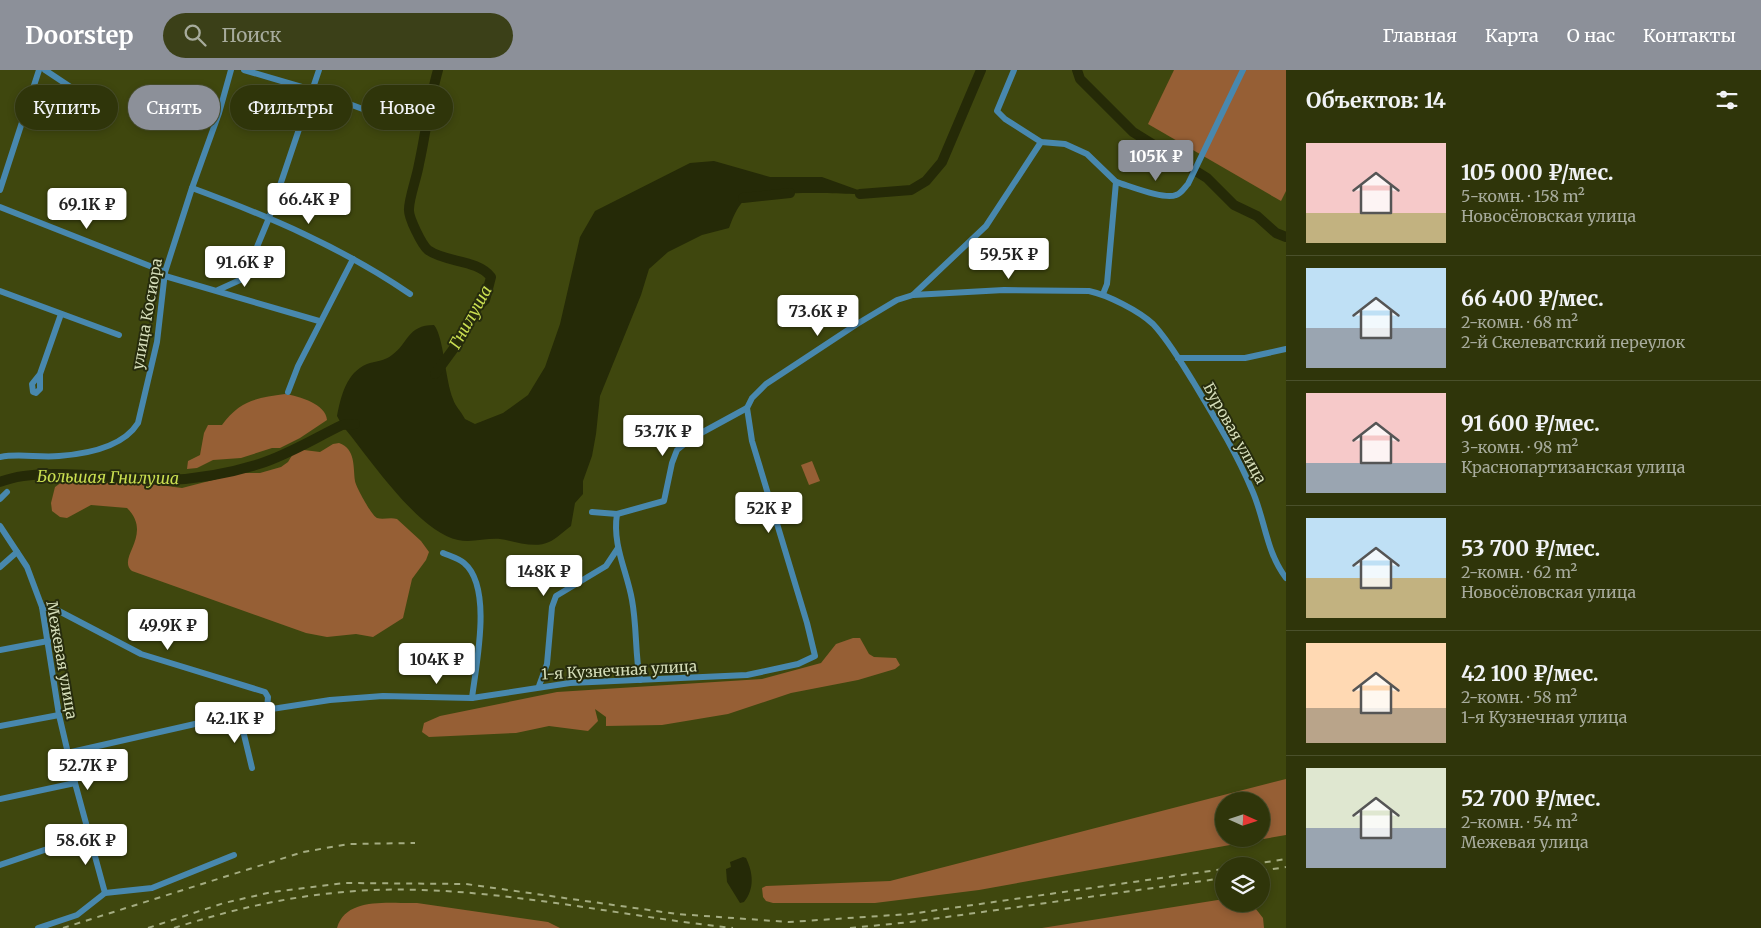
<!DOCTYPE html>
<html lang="ru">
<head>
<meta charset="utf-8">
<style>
	:root { --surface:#2f350a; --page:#3b4018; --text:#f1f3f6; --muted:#a7ab9c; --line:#4a502b; --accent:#8c9099 }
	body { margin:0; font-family:Merriweather,serif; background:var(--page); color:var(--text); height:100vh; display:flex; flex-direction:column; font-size:19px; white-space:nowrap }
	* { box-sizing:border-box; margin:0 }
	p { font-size:16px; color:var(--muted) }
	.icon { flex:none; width:28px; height:28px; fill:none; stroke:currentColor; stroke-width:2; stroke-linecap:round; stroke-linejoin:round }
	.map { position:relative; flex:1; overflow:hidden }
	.side { display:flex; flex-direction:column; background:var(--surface); width:475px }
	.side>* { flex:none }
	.guide { position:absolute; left:15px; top:15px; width:475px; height:45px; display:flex; gap:10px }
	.needle { width:32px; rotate:93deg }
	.controls { position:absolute; left:1215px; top:722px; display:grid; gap:10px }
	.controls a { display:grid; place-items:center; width:55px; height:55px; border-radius:50%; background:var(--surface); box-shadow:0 2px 8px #0003,0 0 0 1px var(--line); font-size:25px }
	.price { position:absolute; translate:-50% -42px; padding:0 11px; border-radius:5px; background:#fff; color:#222; font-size:16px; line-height:32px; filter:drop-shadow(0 1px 2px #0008) }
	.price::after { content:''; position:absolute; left:50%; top:30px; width:15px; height:11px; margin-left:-8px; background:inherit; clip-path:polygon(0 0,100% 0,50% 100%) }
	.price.on { background:var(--accent); color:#fff }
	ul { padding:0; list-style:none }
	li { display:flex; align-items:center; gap:15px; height:125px; padding:0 20px }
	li+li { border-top:1px solid var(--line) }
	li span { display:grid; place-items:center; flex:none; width:140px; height:100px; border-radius:0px; color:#555 }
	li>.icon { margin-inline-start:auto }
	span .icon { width:60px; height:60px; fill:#fffc; stroke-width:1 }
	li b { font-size:21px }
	h2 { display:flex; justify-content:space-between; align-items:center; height:60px; padding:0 20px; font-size:21px }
	.tag { padding:0 18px; border-radius:22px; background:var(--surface); box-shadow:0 2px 8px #0003,0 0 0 1px var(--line); font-size:18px; line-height:45px }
	.tag.on { background:var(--accent); color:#fff }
	header { display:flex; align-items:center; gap:30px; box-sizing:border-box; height:70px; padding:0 25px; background:var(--accent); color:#fff }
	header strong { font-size:24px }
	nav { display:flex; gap:28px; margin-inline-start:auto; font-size:18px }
	.search { width:350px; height:45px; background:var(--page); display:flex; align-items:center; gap:12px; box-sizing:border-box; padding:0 18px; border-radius:28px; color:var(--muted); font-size:19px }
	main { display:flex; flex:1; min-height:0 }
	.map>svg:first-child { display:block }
</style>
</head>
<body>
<header>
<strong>Doorstep</strong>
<div class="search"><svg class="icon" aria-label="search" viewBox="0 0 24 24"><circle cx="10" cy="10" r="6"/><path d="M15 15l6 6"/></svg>Поиск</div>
<nav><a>Главная</a><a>Карта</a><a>О нас</a><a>Контакты</a></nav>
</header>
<main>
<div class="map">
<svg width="1286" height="858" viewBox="0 0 1286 858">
	<rect width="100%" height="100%" fill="#3f470e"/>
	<g fill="#965f35" fill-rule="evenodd">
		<polygon points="1174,0 1286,0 1286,121 1281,131 1148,54"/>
		<path d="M285,324c14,2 41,10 42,26l-27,18 -20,10h-8l-31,10 -28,2 -16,8 -10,1 1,-8 12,-6 4,-22 4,-8h14c18,-25 35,-27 63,-31z"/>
		<path d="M339,373c17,6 14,24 16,38 1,6 17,35 22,37 6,2 13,-1 20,1l24,22 8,11 -3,8 -14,19 -9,39 -30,19 -17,-3 -29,3 -21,-4 -174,-62c-16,-13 22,-36 -5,-63l-36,-3 -24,13 -7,-1 -8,-6 -1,-8 4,-16 7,-5 90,2 30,4 58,-15h20l21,-6 7,-5 8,-13 24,3 13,-8z"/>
		<polygon points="812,391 820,411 809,415 801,395"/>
		<polygon points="853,568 860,568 869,584 874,587 896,588 900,595 895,599 858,610 791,623 728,644 662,655 606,656 606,647 595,639 598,651 588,661 549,656 516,663 429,667 422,662 424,653 440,646 557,622 762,609 821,593 836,574"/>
		<path d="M1286,709v56l-307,55 -104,13h-102l-7,-2 -3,-4 -1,-9 4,-2 124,-5zM1224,731h37v38h-37z"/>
		<polygon points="1224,829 1224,834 1252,834 1263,848 1264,858 1042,858"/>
		<path d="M417,833l131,19 12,6h-223c9,-32 54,-24 80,-25z"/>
	</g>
	<g fill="#252a07">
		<path d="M714,91l56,16h52l50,18c-25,-1 -110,-6 -128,6 -7,5 -12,19 -15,27l-27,7 -34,17 -19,17 -8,26 -41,101 -4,38 -4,22 -9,25v13l-8,9 -4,23c-7,5 -15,13 -22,16 -15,7 -34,-1 -49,-3 -14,-1 -29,4 -42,1 -40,-8 -90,-84 -116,-115l-5,-9c4,-20 9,-43 30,-52 8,-3 18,-3 25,-9 16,-11 15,-30 42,-30 10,12 11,55 19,74 2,7 8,12 12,20l10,5 28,-11 25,-18 17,-28 15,-43 20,-87 15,-26 95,-48z"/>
		<path d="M743,787l3,1c7,14 9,31 -2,44l-4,1 -13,-21 -1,-13 5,-2 -1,-5z"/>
	</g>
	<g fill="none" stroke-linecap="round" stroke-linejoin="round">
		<g stroke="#252a07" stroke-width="10">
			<polyline points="1077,0 1080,9 1133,62 1207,108 1234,135 1257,146 1276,163 1286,167"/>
			<polyline points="860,124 911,120 926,111 942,92 981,0"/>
			<polyline points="743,128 790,123"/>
			<path d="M435,304l25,-34 18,-34 7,-6 6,-23c-14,-18 -45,-14 -63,-27 -6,-5 -20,-33 -19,-41 0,-11 8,-32 10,-45 7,-31 10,-63 19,-94"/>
			<path d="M0,412c40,-17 121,-2 166,-2 30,-1 64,-7 93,-16 29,-9 56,-26 83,-39l13,-1"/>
		</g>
		<g stroke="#4888ae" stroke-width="6">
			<polyline points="45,0 96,34"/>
			<polyline points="244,0 312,20 384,47"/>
			<polyline points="1014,0 997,41 1005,49 1041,72 1065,74 1087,84 1116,112 1107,214 1103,224"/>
			<path d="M1116,112c14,4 48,18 60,13 5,-1 9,-8 12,-11l55,-114"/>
			<path d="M192,118c76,28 151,60 218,106"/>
			<polyline points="0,120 39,0"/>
			<polyline points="0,137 165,202"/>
			<polyline points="165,206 319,251"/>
			<polyline points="218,220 240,210 247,201 269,148 319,0"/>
			<polyline points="0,221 119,265"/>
			<path d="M913,225l91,-5 85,1c19,4 50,20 64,33 16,17 29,40 41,59 21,35 42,69 58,107 13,29 14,62 34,88"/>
			<polyline points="1178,288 1245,288 1286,279"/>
			<polyline points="40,304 40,319 36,323 33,322 32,314 40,304 61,244"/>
			<polyline points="288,322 298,296 353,189"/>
			<path d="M0,387c19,-4 39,1 59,-1 27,-2 64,-9 79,-33l19,-81 8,-70 27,-84 27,-75 12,-43"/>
			<polyline points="0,429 7,422"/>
			<polyline points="592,442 617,444 664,431 672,393 677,380 692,368 747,338 752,328 766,314 857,254 897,230 913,225 986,156 1041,72"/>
			<path d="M617,444c-5,31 10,57 15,86 5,27 3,54 8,80"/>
			<polyline points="0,456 27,497 42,537 59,645 75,713 105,823"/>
			<path d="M443,483c7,3 15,5 21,10 29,24 12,102 8,135"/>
			<polyline points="0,497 17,482"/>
			<polyline points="42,537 57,540 141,584 265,622 268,627 267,640"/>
			<polyline points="0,580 48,571"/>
			<polyline points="539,616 547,594 552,537 556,526 606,496 618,478"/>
			<polyline points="239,644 252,698"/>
			<polyline points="0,656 59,645"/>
			<polyline points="67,683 239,644 330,630 383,626 472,628 570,613 747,605 798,594 815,586 807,553 752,371 747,338"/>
			<polyline points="0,729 75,713"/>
			<polyline points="0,795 89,765"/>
			<polyline points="38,858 77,845 105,823 152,818 234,785"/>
		</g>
		<g stroke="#a4ac81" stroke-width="2" stroke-dasharray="6 6" stroke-linecap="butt">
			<polyline points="1241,796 1286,789"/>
			<polyline points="1261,801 1286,797"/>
			<polyline points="63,858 303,782 349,774 415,773"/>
			<polyline points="148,858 224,833 272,822 345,813 466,814 677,844 789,852 910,844 1224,799"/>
			<path d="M174,858c56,-18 111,-31 170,-36 125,-12 264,23 389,36"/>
			<polyline points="850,858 911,852 1224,808"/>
		</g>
	</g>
	<g text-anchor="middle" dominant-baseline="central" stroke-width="4" stroke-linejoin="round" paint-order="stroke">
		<g font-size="15" fill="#d6deba" stroke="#272c0d">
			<text transform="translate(147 244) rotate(-80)">улица Косиора</text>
			<text transform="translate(1235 363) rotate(61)">Буровая улица</text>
			<text transform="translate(62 590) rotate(80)">Межевая улица</text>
			<text transform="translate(619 600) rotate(-3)">1-я Кузнечная улица</text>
		</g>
		<g font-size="16" font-style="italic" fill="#cadf50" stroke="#272c0d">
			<text transform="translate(470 247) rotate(-61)">Гнилуша</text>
			<text transform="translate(108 407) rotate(1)">Большая Гнилуша</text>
		</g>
	</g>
</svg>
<div class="controls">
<a><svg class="needle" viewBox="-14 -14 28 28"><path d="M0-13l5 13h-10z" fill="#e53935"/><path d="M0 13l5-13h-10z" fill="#a7ab9c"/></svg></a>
<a><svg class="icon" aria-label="layers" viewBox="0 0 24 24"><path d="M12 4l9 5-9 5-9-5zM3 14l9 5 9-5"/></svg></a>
</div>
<b class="price on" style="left:1156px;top:112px">105K ₽</b>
<b class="price" style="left:309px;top:155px">66.4K ₽</b>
<b class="price" style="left:87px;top:160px">69.1K ₽</b>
<b class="price" style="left:1009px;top:210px">59.5K ₽</b>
<b class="price" style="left:245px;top:218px">91.6K ₽</b>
<b class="price" style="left:818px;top:267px">73.6K ₽</b>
<b class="price" style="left:663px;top:387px">53.7K ₽</b>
<b class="price" style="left:769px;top:464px">52K ₽</b>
<b class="price" style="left:544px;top:527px">148K ₽</b>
<b class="price" style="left:168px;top:581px">49.9K ₽</b>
<b class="price" style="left:437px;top:615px">104K ₽</b>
<b class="price" style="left:235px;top:674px">42.1K ₽</b>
<b class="price" style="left:88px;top:721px">52.7K ₽</b>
<b class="price" style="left:86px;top:796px">58.6K ₽</b>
<div class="guide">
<a class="tag">Купить</a>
<a class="tag on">Снять</a>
<a class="tag">Фильтры</a>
<a class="tag">Новое</a>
</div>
</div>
<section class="side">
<h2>Объектов: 14<svg class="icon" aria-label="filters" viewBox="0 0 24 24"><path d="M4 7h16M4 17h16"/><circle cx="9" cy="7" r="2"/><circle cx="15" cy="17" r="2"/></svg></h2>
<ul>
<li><span style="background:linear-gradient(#f6c9c9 70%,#c2b280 0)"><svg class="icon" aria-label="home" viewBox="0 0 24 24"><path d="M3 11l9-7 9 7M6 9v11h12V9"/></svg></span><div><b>105 000 ₽/мес.</b><p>5-комн. · 158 m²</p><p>Новосёловская улица</p></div></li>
<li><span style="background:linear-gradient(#bfe0f5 60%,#9aa5b1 0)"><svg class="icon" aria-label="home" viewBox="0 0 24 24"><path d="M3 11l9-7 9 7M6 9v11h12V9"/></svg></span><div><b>66 400 ₽/мес.</b><p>2-комн. · 68 m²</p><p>2-й Скелеватский переулок</p></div></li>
<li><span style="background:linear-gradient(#f6c9c9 70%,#9aa5b1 0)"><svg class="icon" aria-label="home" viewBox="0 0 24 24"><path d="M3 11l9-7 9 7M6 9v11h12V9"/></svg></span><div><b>91 600 ₽/мес.</b><p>3-комн. · 98 m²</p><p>Краснопартизанская улица</p></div></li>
<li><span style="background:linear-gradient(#bfe0f5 60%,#c2b280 0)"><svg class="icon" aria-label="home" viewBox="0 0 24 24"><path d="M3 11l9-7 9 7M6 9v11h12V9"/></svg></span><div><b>53 700 ₽/мес.</b><p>2-комн. · 62 m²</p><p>Новосёловская улица</p></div></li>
<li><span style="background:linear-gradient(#ffd9b3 65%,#b9a48a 0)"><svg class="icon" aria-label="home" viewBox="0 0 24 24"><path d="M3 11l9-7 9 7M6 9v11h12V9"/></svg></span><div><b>42 100 ₽/мес.</b><p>2-комн. · 58 m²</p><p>1-я Кузнечная улица</p></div></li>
<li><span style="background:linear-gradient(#dfe7d0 60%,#9aa5b1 0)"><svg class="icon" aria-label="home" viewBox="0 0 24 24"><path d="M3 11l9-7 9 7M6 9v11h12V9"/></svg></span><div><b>52 700 ₽/мес.</b><p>2-комн. · 54 m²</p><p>Межевая улица</p></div></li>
</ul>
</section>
</main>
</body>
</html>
